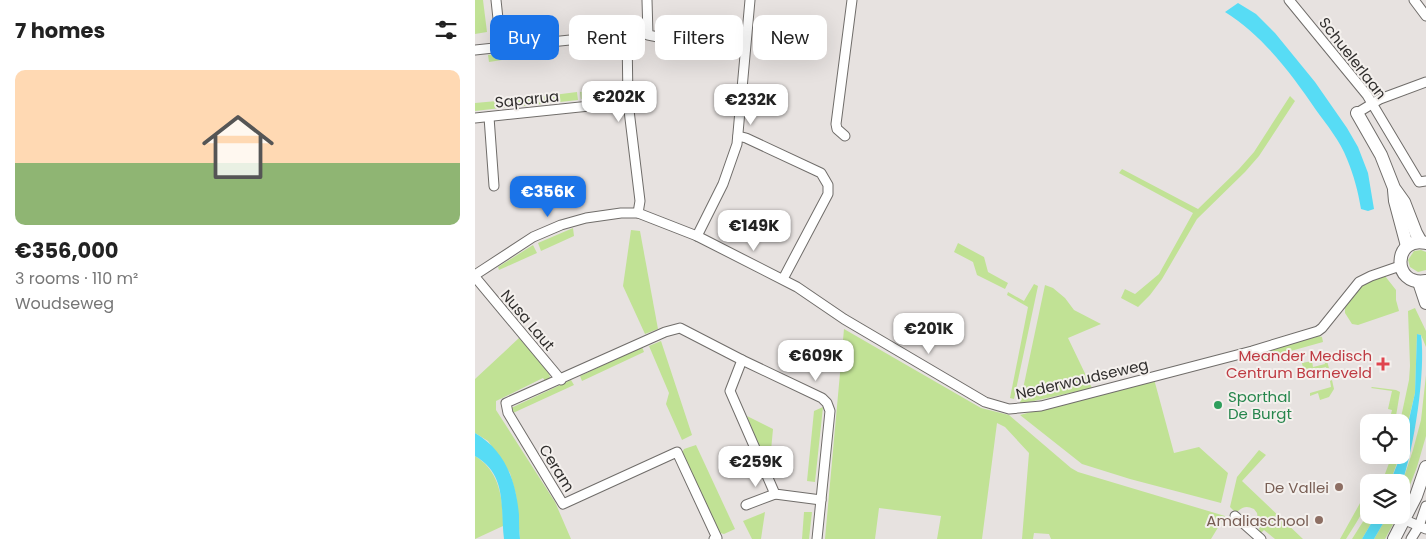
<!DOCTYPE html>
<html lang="en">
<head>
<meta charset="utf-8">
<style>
	:root { --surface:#fff; --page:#f6f6f6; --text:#222; --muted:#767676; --accent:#1a73e8 }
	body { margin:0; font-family:Poppins,sans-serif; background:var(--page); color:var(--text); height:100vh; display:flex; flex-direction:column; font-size:19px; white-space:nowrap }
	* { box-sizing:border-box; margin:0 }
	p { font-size:16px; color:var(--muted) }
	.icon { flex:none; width:28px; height:28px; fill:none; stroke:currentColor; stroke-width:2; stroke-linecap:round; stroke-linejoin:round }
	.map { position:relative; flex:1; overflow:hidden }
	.sheet { display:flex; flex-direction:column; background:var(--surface); width:475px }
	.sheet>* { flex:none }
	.banner { position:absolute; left:15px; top:15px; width:475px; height:45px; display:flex; gap:10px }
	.tools { position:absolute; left:885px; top:414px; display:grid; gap:10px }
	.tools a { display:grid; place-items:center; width:50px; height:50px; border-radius:10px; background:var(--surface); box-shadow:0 5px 20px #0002; font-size:25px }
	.price { position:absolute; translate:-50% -42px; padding:0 11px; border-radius:10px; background:#fff; color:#222; font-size:16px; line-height:32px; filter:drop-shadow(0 1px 2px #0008) }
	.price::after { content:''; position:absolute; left:50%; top:30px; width:15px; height:11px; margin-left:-8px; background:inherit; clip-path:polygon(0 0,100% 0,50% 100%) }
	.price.current { background:var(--accent); color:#fff }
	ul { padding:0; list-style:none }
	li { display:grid; align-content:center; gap:10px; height:265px; padding:0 15px }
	li span { display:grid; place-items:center; height:155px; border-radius:10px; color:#555 }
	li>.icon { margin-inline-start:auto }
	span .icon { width:90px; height:90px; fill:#fffc; stroke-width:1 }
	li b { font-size:21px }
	h2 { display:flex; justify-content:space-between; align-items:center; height:60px; padding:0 15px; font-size:21px }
	.pill { padding:0 18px; border-radius:10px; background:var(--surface); box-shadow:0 5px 20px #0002; font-size:18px; line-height:45px }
	.pill.current { background:var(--accent); color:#fff }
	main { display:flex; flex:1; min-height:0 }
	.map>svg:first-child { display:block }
</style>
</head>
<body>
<main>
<section class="sheet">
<h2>7 homes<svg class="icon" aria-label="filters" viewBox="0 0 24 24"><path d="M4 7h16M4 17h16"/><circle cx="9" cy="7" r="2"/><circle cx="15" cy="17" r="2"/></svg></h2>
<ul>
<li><span style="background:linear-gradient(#ffd9b3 60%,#8fb573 0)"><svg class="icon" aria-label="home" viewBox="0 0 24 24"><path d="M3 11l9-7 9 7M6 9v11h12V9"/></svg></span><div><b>€356,000</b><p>3 rooms · 110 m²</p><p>Woudseweg</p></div></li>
</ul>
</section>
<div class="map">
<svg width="951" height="539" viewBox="0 0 951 539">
	<rect width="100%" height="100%" fill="#e7e2e0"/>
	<g fill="#c1e295">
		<polygon points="0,0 8,0 12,32 0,34"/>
		<polygon points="39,52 40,58 14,62 13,55"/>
		<polygon points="139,88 140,96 106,99 105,92"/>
		<polygon points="102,92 103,100 40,107 39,100"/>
		<polygon points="815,96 820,101 784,156 770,172 722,219 687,279 675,295 663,307 646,298 650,289 660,294 684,274 718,213 644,173 647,169 723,209 764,169 779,152"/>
		<polygon points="33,100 34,107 0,111 0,103"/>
		<polygon points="98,228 99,236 66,251 63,243"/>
		<polygon points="156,230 165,231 183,329 170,334 148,286"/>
		<polygon points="483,243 509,257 513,272 533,283 530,289 502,275 498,262 479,252"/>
		<polygon points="58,245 62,253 24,270 23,267"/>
		<polygon points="946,250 951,252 951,270 943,272 935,267 933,260 939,251"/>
		<polygon points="910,276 921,290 921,300 924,311 883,325 877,324 870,313 870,306 887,285 897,280"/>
		<polygon points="559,284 563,286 539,399 535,398 553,307 532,295 533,292 549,301"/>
		<polygon points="570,285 578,288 590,298 599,310 626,324 593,338 617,388 550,403 545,403"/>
		<polygon points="940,308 951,331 951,347 946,335 942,334 940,393 926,452 925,422 934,380 935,366 933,311"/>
		<polygon points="369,329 506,408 534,415 596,468 603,472 750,516 736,539 576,539 574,534 559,533 558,539 547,539 554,453 530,427 522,423 507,539 462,539 466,516 404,508 400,539 350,539"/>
		<polygon points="844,336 847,337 848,342 783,360 784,353"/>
		<polygon points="44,338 74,372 75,378 71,382 68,378 21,401 21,410 80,502 96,539 45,539 41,495 35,473 13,441 0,433 0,379"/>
		<polygon points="186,341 217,435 207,440 191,404 194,393 174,346"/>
		<polygon points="167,347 169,352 107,381 105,376"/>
		<polygon points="848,357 851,357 855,372 853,373 851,367 829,372 827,363 837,361 838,367 850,364"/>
		<polygon points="951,375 951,436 942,467 926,508 926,486 938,450 946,420"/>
		<polygon points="679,379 699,453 724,447 753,473 746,503 655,479 607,464 545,415"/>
		<polygon points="96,380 99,385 38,413 36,408"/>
		<polygon points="857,380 859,389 854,397 845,400 843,393 835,396 835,393 856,387 855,381"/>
		<polygon points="897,387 921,390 925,392 920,422 914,422 917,410 913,409 917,391 896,388"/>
		<polygon points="348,407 340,482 332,481 339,411"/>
		<polygon points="272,416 298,429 294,472"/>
		<polygon points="221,445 260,529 249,534 245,533 207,453 209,449"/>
		<path d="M784,450l7,5 -24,26 61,58h-28l-11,-9 -4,4 -3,-21 -3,-4c-8,-4 -12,-2 -18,4l-6,-6 7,-30z"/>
		<polygon points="917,455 925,455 915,482 907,482"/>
		<path d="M0,456c25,15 28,44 28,70l-28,13z"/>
		<path d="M894,487c0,19 -13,36 -23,52h-6z"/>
		<polygon points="290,512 286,539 277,539 268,521"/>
		<polygon points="329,512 337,512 334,539 327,539"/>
		<polygon points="894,512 894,515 901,515 887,539 877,539"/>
		<polygon points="913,515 923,515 910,539 899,539"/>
	</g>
	<g fill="#57dcf5">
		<path d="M763,3l18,11 19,19 40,49 32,46 11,19 10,26 6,36 -6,2 -7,-2c-3,-18 -7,-33 -14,-50 -7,-18 -20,-34 -31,-49 -25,-37 -53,-74 -91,-98z"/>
		<path d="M942,334l4,1c5,36 -7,114 -20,151v-4h-11l11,-27 14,-62z"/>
		<path d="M0,433c31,18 41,49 44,82 0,8 0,16 1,24h-16c-4,-31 4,-64 -29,-83z"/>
		<polygon points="901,515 913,515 899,539 887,539"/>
	</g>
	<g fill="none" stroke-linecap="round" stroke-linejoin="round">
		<g stroke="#706d6a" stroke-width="11">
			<g id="street">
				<polyline points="21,0 26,47"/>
				<polyline points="172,0 173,35 223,45 270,50"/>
				<polyline points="814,0 892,95 944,182 951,181"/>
				<polyline points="939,0 951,16"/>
				<polyline points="0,50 152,34 153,102 165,201 163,213"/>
				<polyline points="882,113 905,99 951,82"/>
				<polyline points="14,117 19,186"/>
				<polyline points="0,118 153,102"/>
				<polyline points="263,136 271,138 346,173 353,185 353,194 308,279"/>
				<polyline points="370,136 362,129 361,124 377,0"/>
				<polyline points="222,236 248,184 262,144 275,0"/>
				<polyline points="0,275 58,237 86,225 111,218 146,213 163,213 222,236 322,287 369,319 510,402 534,409 566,406 777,351 843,331 847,328 884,282 896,276 925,266"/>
				<polyline points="0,277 86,380"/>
				<polyline points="267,360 255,391 300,494 346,500"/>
				<polyline points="271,505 300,494"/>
				<polyline points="760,516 786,539"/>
				<polyline points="930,520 951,529"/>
				<polyline points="239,539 242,538 202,452 88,504 33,413 31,403 190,332 205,328 267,360 347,398 352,403 355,411 342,539"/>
				<polyline points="936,539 944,526 951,506"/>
			</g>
		</g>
		<g stroke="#706d6a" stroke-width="14">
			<g id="secondary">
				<polyline points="882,113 906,155 919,188 929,202 941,233 946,242"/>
				<polyline points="919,190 920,201 932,246"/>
				<path d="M951,243c-33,-8 -35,44 0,38"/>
				<polyline points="944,282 951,303"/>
				<polyline points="919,539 941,496 951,467"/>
			</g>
		</g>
		<use href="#street" stroke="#fff" stroke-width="9"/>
		<use href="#secondary" stroke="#fff" stroke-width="12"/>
	</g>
	<path fill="#e0444e" stroke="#f4f0ed" stroke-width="2" d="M905.5 356.5h5v5h5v5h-5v5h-5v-5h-5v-5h5z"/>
	<circle fill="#2e9e5b" stroke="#f4f0ed" stroke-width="2" cx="743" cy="405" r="5"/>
	<g fill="#8d6e63" stroke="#f4f0ed" stroke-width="2">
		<circle cx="864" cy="487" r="5"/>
		<circle cx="844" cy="520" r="5"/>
	</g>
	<g text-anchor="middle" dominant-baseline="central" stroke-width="4" stroke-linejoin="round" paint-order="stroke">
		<g font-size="15" fill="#302e2d" stroke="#f4f0ed">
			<text transform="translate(878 58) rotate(52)">Schuelerlaan</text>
			<text transform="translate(52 99) rotate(-6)">Saparua</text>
			<text transform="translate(53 320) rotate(50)">Nusa Laut</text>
			<text transform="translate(607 379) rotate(-13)">Nederwoudseweg</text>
			<text transform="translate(82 468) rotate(58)">Ceram</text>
		</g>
		<g font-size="15" fill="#be3a42" stroke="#f4f0ed" text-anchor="end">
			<text x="897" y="355">Meander Medisch<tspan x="897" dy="17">Centrum Barneveld</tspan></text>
		</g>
		<g font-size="15" fill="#27864d" stroke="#f4f0ed" text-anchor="start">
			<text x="753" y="396">Sporthal<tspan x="753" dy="17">De Burgt</tspan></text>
		</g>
		<g font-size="15" fill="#785e54" stroke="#f4f0ed" text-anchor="end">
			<text x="854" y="487">De Vallei</text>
			<text x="834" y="520">Amaliaschool</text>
		</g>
	</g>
</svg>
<div class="tools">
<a><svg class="icon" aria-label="locate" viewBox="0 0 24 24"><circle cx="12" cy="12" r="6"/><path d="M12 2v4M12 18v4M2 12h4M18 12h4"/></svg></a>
<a><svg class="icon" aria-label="layers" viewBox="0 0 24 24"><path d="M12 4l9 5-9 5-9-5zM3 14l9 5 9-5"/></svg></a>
</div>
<b class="price" style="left:144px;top:123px">€202K</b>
<b class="price" style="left:276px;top:126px">€232K</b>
<b class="price current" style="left:73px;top:218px">€356K</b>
<b class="price" style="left:279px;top:252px">€149K</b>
<b class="price" style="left:454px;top:355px">€201K</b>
<b class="price" style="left:341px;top:382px">€609K</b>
<b class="price" style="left:281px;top:488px">€259K</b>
<div class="banner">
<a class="pill current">Buy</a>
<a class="pill">Rent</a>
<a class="pill">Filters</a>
<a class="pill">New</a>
</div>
</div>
</main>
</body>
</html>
